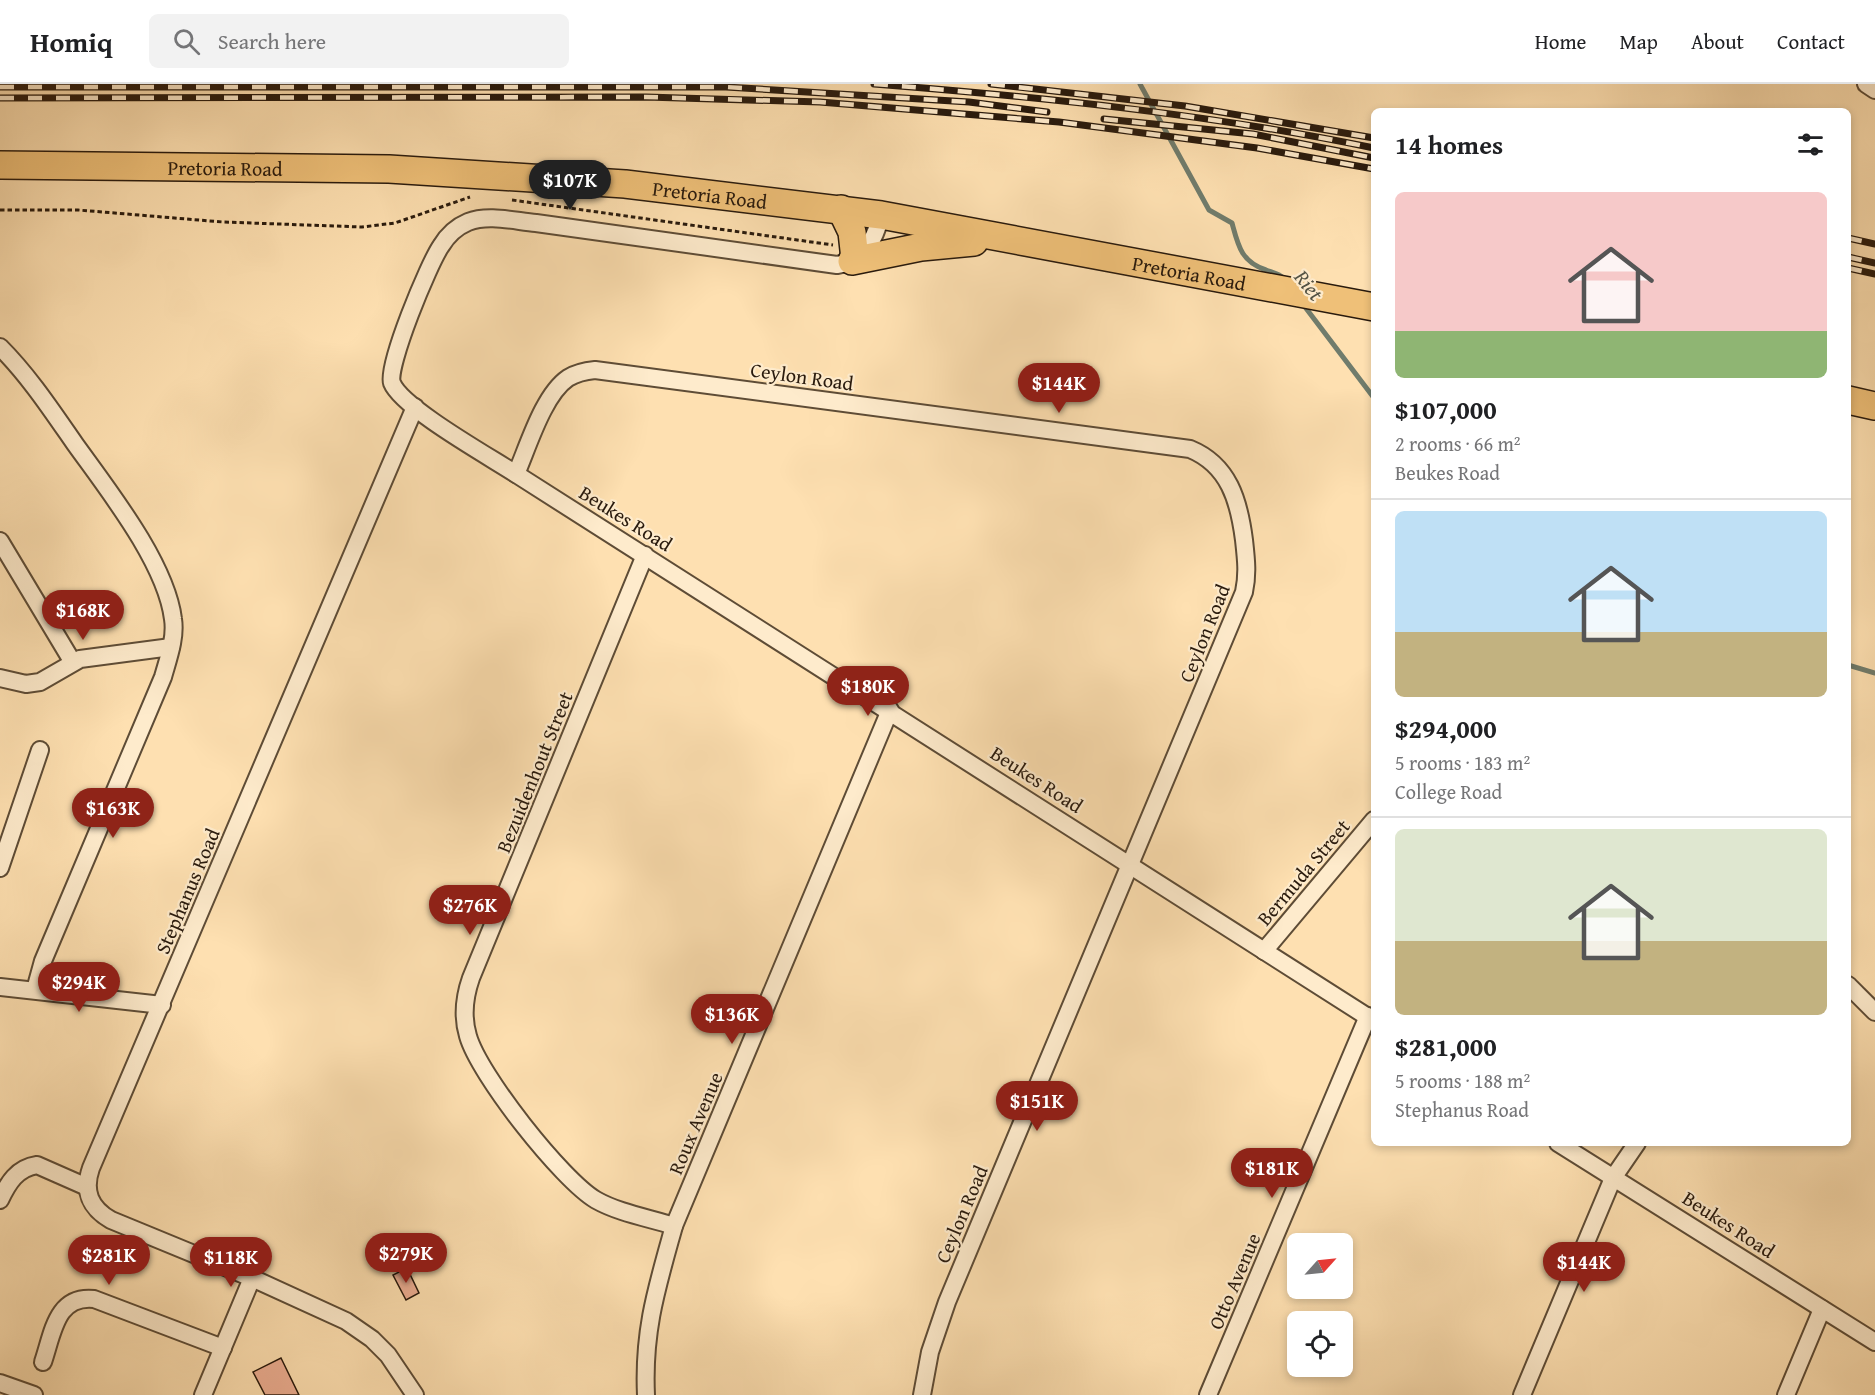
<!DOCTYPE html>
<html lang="en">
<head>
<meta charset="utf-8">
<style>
	:root { --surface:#fff; --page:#f2f2f2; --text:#202124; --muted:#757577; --line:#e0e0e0; --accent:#8f2418 }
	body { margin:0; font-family:"Gentium Book Plus",serif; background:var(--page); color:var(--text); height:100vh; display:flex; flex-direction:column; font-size:22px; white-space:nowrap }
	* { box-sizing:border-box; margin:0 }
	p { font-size:20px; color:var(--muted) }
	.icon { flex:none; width:33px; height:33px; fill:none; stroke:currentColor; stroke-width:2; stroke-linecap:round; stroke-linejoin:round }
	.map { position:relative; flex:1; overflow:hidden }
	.panel { position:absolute; left:1371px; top:24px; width:480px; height:1038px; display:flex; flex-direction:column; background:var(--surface); border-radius:9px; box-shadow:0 3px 9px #0003 }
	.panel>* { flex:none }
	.needle { width:39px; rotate:63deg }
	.buttons { position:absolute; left:1287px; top:1149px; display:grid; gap:12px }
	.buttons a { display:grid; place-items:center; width:66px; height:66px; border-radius:9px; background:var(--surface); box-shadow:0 3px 9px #0003; font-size:30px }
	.price { position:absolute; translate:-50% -51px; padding:0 14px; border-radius:21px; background:var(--accent); color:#fff; font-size:20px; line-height:39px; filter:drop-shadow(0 2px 3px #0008) }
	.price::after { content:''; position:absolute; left:50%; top:36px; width:18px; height:14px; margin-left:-9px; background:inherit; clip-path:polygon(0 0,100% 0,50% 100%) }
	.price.active { background:#222; color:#fff }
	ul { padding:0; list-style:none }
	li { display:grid; align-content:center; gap:12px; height:318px; padding:0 24px }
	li+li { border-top:2px solid var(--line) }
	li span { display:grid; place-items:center; height:186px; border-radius:9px; color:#555 }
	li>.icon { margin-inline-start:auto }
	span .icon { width:108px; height:108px; fill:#fffc; stroke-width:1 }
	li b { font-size:26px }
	h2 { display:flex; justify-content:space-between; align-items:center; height:72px; padding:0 24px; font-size:26px }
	header { display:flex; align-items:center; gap:36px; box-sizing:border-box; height:84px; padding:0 30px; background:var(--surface); border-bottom:2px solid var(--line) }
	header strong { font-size:28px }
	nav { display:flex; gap:33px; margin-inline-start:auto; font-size:21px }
	.search { width:420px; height:54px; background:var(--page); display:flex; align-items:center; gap:15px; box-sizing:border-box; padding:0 21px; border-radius:9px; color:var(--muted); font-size:22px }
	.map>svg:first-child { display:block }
</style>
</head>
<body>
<header>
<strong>Homiq</strong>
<div class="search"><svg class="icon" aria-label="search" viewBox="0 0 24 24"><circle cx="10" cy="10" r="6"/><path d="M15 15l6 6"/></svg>Search here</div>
<nav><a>Home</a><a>Map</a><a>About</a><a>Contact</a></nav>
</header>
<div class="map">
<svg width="1875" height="1311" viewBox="0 0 1875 1311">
	<rect width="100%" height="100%" fill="#fee0b1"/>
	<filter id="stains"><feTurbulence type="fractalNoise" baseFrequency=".00333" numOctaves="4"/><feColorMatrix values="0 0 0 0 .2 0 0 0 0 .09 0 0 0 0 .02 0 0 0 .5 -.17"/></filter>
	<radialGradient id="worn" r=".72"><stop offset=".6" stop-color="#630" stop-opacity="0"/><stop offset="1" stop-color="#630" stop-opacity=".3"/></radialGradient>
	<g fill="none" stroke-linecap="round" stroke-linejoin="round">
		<g stroke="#707c6c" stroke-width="5">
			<path d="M1140,0l69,126 23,13c6,22 9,39 34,47 8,3 15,4 20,11"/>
			<polyline points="1302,219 1374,314"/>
			<polyline points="1848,581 1875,589"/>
		</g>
	</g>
	<g fill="#edaf93" stroke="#291a0d" stroke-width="1.5">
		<polygon points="407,1184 419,1209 406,1216 393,1191"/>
		<polygon points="281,1274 299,1311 265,1311 253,1288"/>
	</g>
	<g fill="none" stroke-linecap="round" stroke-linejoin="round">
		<g stroke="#5e4c36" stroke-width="20">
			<g id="minor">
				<polyline points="1866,0 1875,6"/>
				<path d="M881,131c-6,25 -17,46 -44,50l-301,-42c-22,-2 -48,-9 -68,-1 -12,5 -21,14 -27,24 -12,17 -55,121 -49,137 10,25 98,74 124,91l858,547"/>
				<path d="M0,263c29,29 52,64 75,97 33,46 91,119 98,175 3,19 -5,40 -10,58l-120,284 -8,29"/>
				<path d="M516,390c12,-27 27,-79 52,-96 8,-5 17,-7 27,-8l595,79c39,16 49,52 54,91 2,18 4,34 0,52l-297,710 -17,50 -8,43"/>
				<polyline points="0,457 72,577"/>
				<path d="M645,471l-174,423c-7,20 -9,38 -3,58 11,39 94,144 128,164 23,13 53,18 78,26"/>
				<polyline points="0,594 26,600 40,598 80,575 171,563"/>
				<polyline points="0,784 40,666"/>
				<polyline points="1264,867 1374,736"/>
				<polyline points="1848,901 1875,928"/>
				<polyline points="0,903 162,921"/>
				<polyline points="1558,1059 1875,1258"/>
				<path d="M0,1116c8,-17 17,-32 37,-35l50,22"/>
				<path d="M43,1278c10,-29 13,-67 51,-63l129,49"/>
				<polyline points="0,1299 34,1311"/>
				<polyline points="203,1311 252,1194"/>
				<path d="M415,1311l-27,-40 -16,-16 -26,-18 -94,-43 -141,-58c-21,-12 -28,-29 -20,-52l324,-761"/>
				<path d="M646,1311c-3,-65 11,-108 28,-169l216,-516"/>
				<polyline points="1208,1311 1368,932"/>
				<polyline points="1522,1311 1613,1094 1637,1059"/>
				<polyline points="1786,1311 1822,1225"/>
			</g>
		</g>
		<g stroke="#291a0d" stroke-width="30">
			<g id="primary">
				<path id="s1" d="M0,81l389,4 236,15 256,31 493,92"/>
				<polyline points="841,125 852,148 855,175"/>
				<polyline points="852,177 921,163 974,158"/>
				<polyline points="1848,316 1875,322"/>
			</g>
		</g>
		<g stroke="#291a0d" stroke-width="3" stroke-dasharray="4.5 3" stroke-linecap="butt">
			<polyline points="512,116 833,161"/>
			<polyline points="0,126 78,126 223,138 362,143 395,139 470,113"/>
		</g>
		<use href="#minor" stroke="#feebcc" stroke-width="16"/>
		<use href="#primary" stroke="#efc078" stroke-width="27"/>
		<g stroke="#291a0d" stroke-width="7">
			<g id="rail">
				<path d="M874,0c167,13 335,30 500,64"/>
				<polyline points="991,0 1185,22 1374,54"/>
				<polyline points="0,3 726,3 969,18 1047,28"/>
				<polyline points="0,14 646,13 820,18 1059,38 1257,64 1374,85"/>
				<polyline points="1104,35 1253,50 1374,74"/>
				<polyline points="1848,154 1875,160"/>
				<polyline points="1848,173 1875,179"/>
				<polyline points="1848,184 1875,190"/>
			</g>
		</g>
		<use href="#rail" stroke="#feebcc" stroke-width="4.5" stroke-dasharray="14" stroke-linecap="butt"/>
	</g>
	<g text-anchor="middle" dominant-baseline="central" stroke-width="4.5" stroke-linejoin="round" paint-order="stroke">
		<g font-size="20" fill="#291a0d" stroke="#feebcc">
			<text stroke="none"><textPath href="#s1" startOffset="225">Pretoria Road</textPath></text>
			<text stroke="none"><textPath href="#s1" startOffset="711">Pretoria Road</textPath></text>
			<text stroke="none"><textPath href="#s1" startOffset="1197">Pretoria Road</textPath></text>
			<text transform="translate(802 292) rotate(8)">Ceylon Road</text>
			<text transform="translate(626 434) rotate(32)">Beukes Road</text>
			<text transform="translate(1204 549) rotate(-68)">Ceylon Road</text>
			<text transform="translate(534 688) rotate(-68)">Bezuidenhout Street</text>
			<text transform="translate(1037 695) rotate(33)">Beukes Road</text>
			<text transform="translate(1303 788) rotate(-50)">Bermuda Street</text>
			<text transform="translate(187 807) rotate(-67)">Stephanus Road</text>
			<text transform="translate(695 1039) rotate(-67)">Roux Avenue</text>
			<text transform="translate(961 1130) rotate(-67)">Ceylon Road</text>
			<text transform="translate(1729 1140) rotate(33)">Beukes Road</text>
			<text transform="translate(1234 1197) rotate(-67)">Otto Avenue</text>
		</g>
		<g font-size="21" font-style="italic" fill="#535345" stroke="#feebcc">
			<text transform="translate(1309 201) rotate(51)">Riet</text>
		</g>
	</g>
	<rect width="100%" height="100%" filter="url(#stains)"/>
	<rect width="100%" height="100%" fill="url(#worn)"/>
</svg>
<div class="buttons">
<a><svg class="needle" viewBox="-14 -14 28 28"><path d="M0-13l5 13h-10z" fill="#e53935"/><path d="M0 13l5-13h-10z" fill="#757577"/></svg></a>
<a><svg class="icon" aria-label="locate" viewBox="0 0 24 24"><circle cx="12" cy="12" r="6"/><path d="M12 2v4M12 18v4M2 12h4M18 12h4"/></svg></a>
</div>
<b class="price active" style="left:570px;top:127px">$107K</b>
<b class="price" style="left:1059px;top:330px">$144K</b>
<b class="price" style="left:83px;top:557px">$168K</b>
<b class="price" style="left:868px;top:633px">$180K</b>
<b class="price" style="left:113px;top:755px">$163K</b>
<b class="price" style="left:470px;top:852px">$276K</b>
<b class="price" style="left:79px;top:929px">$294K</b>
<b class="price" style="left:732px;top:961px">$136K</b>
<b class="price" style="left:1037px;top:1048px">$151K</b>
<b class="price" style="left:1272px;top:1115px">$181K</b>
<b class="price" style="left:406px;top:1200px">$279K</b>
<b class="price" style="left:109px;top:1202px">$281K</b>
<b class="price" style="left:231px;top:1204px">$118K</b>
<b class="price" style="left:1584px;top:1209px">$144K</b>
<section class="panel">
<h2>14 homes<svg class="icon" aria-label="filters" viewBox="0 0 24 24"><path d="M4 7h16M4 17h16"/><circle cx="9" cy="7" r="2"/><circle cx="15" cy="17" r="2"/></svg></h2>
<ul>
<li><span style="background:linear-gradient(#f6c9c9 75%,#8fb573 0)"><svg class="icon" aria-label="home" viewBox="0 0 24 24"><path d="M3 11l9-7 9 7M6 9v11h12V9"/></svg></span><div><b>$107,000</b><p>2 rooms · 66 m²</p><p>Beukes Road</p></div></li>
<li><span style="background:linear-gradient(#bfe0f5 65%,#c2b280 0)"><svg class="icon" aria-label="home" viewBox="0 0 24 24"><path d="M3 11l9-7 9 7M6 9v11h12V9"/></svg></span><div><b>$294,000</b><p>5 rooms · 183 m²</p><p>College Road</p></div></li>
<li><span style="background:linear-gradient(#dfe7d0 60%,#c2b280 0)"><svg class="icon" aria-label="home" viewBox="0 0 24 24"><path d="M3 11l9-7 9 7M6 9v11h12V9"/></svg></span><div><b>$281,000</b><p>5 rooms · 188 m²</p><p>Stephanus Road</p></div></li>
</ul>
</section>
</div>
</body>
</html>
